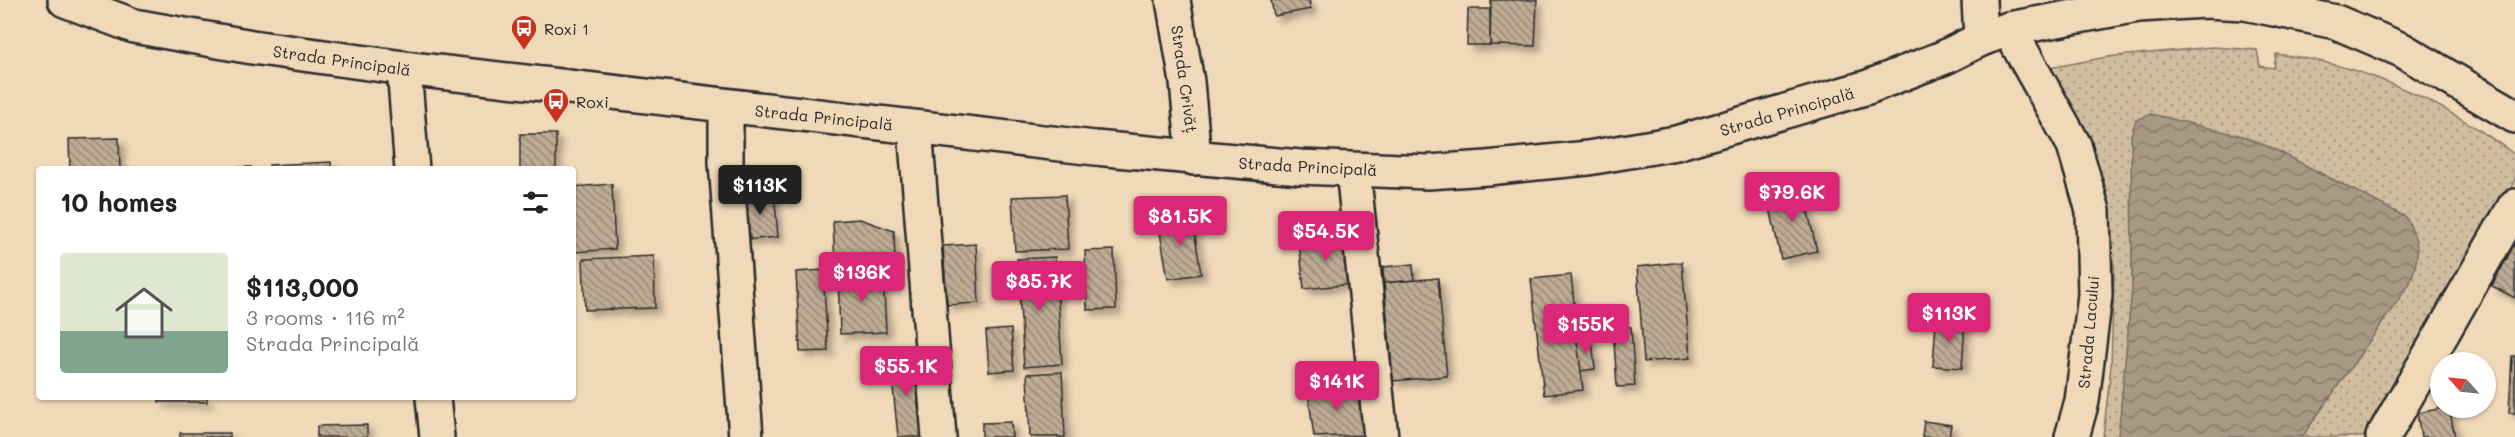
<!DOCTYPE html>
<html lang="en">
<head>
<meta charset="utf-8">
<style>
	:root { --surface:#fff; --page:#f2f2f2; --text:#222; --muted:#767676; --accent:#db2777 }
	body { margin:0; font-family:Mali,sans-serif; background:var(--page); color:var(--text); height:100vh; display:flex; flex-direction:column; font-size:22px; white-space:nowrap }
	* { box-sizing:border-box; margin:0 }
	p { font-size:20px; color:var(--muted) }
	.icon { flex:none; width:33px; height:33px; fill:none; stroke:currentColor; stroke-width:2; stroke-linecap:round; stroke-linejoin:round }
	.map { position:relative; flex:1; overflow:hidden }
	.side { position:absolute; left:36px; top:166px; width:540px; height:234px; display:flex; flex-direction:column; background:var(--surface); border-radius:6px; box-shadow:0 2px 4px #0004 }
	.side>* { flex:none }
	.needle { width:39px; rotate:297deg }
	.tools { position:absolute; left:2430px; top:352px; display:grid; gap:12px }
	.tools a { display:grid; place-items:center; width:66px; height:66px; border-radius:50%; background:var(--surface); box-shadow:0 2px 4px #0004; font-size:30px }
	.price { position:absolute; translate:-50% -51px; padding:0 14px; border-radius:6px; background:var(--accent); color:#fff; font-size:20px; line-height:39px; filter:drop-shadow(0 2px 3px #0008) }
	.price::after { content:''; position:absolute; left:50%; top:36px; width:18px; height:14px; margin-left:-9px; background:inherit; clip-path:polygon(0 0,100% 0,50% 100%) }
	.price.on { background:#222; color:#fff }
	ul { padding:0; list-style:none }
	li { display:flex; align-items:center; gap:18px; height:150px; padding:0 24px }
	li span { display:grid; place-items:center; flex:none; width:168px; height:120px; border-radius:6px; color:#555 }
	li>.icon { margin-inline-start:auto }
	span .icon { width:72px; height:72px; fill:#fffc; stroke-width:1 }
	li b { font-size:26px }
	h2 { display:flex; justify-content:space-between; align-items:center; height:72px; padding:0 24px; font-size:26px }
	.map>svg:first-child { display:block }
</style>
</head>
<body>
<div class="map">
<svg width="2515" height="437" viewBox="0 0 2515 437">
	<defs>
		<pattern id="grass-dots" width="8" height="8" patternUnits="userSpaceOnUse" patternTransform="scale(1.5)"><rect width="8" height="8" fill="#d0bda0"/><path d="M2 2h.1M6 6h.1" fill="none" stroke="#a99a83" stroke-width="1.8" stroke-linecap="round"/></pattern>
		<pattern id="water-waves" width="16" height="10" patternUnits="userSpaceOnUse" patternTransform="scale(1.5)"><rect width="16" height="10" fill="#a79984"/><path d="M0 5q4-4 8 0t8 0" fill="none" stroke="#887d6c"/></pattern>
		<pattern id="building-back-hatch" width="6" height="6" patternUnits="userSpaceOnUse" patternTransform="scale(1.5)"><rect width="6" height="6" fill="#bdab93"/><path d="M-1 5l2 2M0 0l6 6M5-1l2 2" fill="none" stroke="#9a8b78"/></pattern>
		<filter id="shadow"><feDropShadow dx="5.5" dy="5.5" stdDeviation="3" flood-color="#0004"/></filter>
	</defs>
	<rect width="100%" height="100%" fill="#f0d9b8"/>
	<filter id="ink" filterUnits="userSpaceOnUse"><feTurbulence type="fractalNoise" baseFrequency=".0167" numOctaves="2"/><feDisplacementMap in="SourceGraphic" scale="12" xChannelSelector="R" yChannelSelector="G"/><feConvolveMatrix kernelMatrix="1 2 1 2 8 2 1 2 1" color-interpolation-filters="sRGB"/></filter>
	<g filter="url(#ink)">
		<path fill="url(#grass-dots)" stroke="#7e7466" stroke-width="1.5" d="M2213,47l44,3 3,16 14,2 2,-14c88,10 168,48 239,101v24l-10,23 -142,235h-260l8,-71 3,-98 -12,-65 -58,-134 63,-12z"/>
		<path fill="url(#water-waves)" stroke="#756d60" stroke-width="1.5" d="M2151,114l91,22 32,13 132,68c15,27 14,40 3,68l-107,152h-184l14,-150 -1,-152 5,-15z"/>
		<g fill="url(#building-back-hatch)" stroke="#2b2b2b" stroke-width="1.5" filter="url(#shadow)">
			<polygon points="1271,0 1309,0 1311,9 1274,16"/>
			<polygon points="1491,0 1537,0 1535,46 1490,45"/>
			<polygon points="1468,9 1490,9 1490,45 1467,45"/>
			<rect x="520" y="134" width="36" height="36"/>
			<polygon points="119,138 120,170 70,170 69,139"/>
			<polygon points="331,162 331,170 269,170 269,165"/>
			<polygon points="251,167 251,170 197,170 197,168"/>
			<polygon points="612,184 615,249 574,252 573,187"/>
			<polygon points="1802,186 1817,251 1781,259 1767,194"/>
			<polygon points="774,191 778,237 746,240 742,194"/>
			<polygon points="1065,195 1068,249 1015,251 1012,197"/>
			<polygon points="1192,216 1201,274 1168,279 1158,221"/>
			<polygon points="860,219 894,231 895,264 835,267 833,221"/>
			<polygon points="1347,235 1352,284 1304,289 1299,241"/>
			<polygon points="2515,243 2515,298 2492,286"/>
			<polygon points="976,244 979,303 947,305 943,246"/>
			<polygon points="1114,250 1116,309 1087,310 1085,251"/>
			<polygon points="654,256 655,308 585,310 583,259"/>
			<polygon points="1055,257 1062,364 1024,367 1017,259"/>
			<polygon points="1682,262 1690,358 1644,362 1637,267"/>
			<polygon points="1413,264 1414,280 1384,283 1383,267"/>
			<polygon points="823,270 828,351 800,352 796,272"/>
			<polygon points="883,273 886,332 840,334 838,274"/>
			<polygon points="1571,275 1583,390 1544,395 1531,279"/>
			<polygon points="1438,278 1447,376 1393,381 1384,283"/>
			<polygon points="1936,320 1965,322 1962,368 1933,366"/>
			<polygon points="1613,327 1631,327 1635,386 1617,387"/>
			<polygon points="1011,329 1014,370 989,372 986,331"/>
			<polygon points="1592,339 1595,369 1581,371 1577,341"/>
			<polygon points="913,355 922,437 898,437 890,358"/>
			<polygon points="2512,356 2515,356 2515,413 2509,413"/>
			<polygon points="1062,372 1065,437 1030,437 1027,374"/>
			<polygon points="1359,385 1366,435 1314,437 1308,392"/>
			<rect x="159" y="398" width="48" height="4"/>
			<polygon points="2443,408 2449,408 2455,437 2421,437 2417,413"/>
			<polygon points="1924,421 1951,425 1949,437 1922,437"/>
			<polygon points="1011,422 1012,437 982,437 982,423"/>
			<polygon points="367,425 367,437 317,437 317,426"/>
			<rect x="180" y="433" width="50" height="4"/>
		</g>
		<g fill="none" stroke-linecap="round" stroke-linejoin="round">
			<g stroke="#2b2b2b" stroke-width="38">
				<g id="minor">
					<polyline points="1173,0 1187,82 1194,158"/>
					<polyline points="1979,0 1981,39"/>
					<polyline points="2009,29 2074,145 2093,211 2095,295 2082,401 2072,437"/>
					<polyline points="404,68 412,170"/>
					<polyline points="726,106 726,162 746,437"/>
					<polyline points="915,128 939,437"/>
					<polyline points="1353,170 1381,437"/>
					<polyline points="433,398 437,437"/>
					<polyline points="2383,437 2515,206"/>
				</g>
			</g>
			<g stroke="#2b2b2b" stroke-width="38">
				<polyline id="major" points="65,0 134,26 252,47 404,68 1095,148 1300,167 1428,172 1487,168 1588,158 1676,143 1868,87 1945,57 1981,39 2009,29 2138,5 2205,1 2245,3 2336,22 2402,50 2515,116"/>
			</g>
			<use href="#minor" stroke="#f0d9b8" stroke-width="33"/>
			<use href="#major" stroke="#f0d9b8" stroke-width="33"/>
		</g>
	</g>
	<defs>
		<g id="bus-pin" transform="scale(1.35)"><path d="M0 17L-7.5 6A9.5 9.5 0 1 1 7.5 6Z" fill="#c8321e" stroke="#f0d9b8"/><path d="M-5-6H5V4H4V6H2V4H-2V6H-4V4H-5ZM-3.5-4V0h7V-4ZM-3.5 1.2v1.5H-2V1.2ZM2 1.2v1.5H3.5V1.2Z" fill="#fff"/></g>
	</defs>
	<g fill-rule="evenodd">
		<use href="#bus-pin" x="524" y="28"/>
		<use href="#bus-pin" x="556" y="101"/>
	</g>
	<g text-anchor="middle" dominant-baseline="central" stroke-width="5" stroke-linejoin="round" paint-order="stroke">
		<g font-size="16" fill="#2b2b2b" stroke="#f0d9b8" text-anchor="start">
			<text x="544" y="28">Roxi 1</text>
			<text x="576" y="101">Roxi</text>
		</g>
		<g font-size="16" fill="#2b2b2b" stroke="#f0d9b8">
			<text transform="translate(342 60) rotate(8)">Strada Principală</text>
			<text transform="translate(1185 79) rotate(82)">Strada Crivăț</text>
			<text transform="translate(1787 111) rotate(-16)">Strada Principală</text>
			<text transform="translate(824 117) rotate(6)">Strada Principală</text>
			<text transform="translate(1308 166) rotate(3)">Strada Principală</text>
			<text transform="translate(2088 332) rotate(-85)">Strada Lacului</text>
		</g>
	</g>
</svg>
<div class="tools">
<a><svg class="needle" viewBox="-14 -14 28 28"><path d="M0-13l5 13h-10z" fill="#e53935"/><path d="M0 13l5-13h-10z" fill="#767676"/></svg></a>
</div>
<b class="price on" style="left:760px;top:216px">$113K</b>
<b class="price" style="left:1792px;top:223px">$79.6K</b>
<b class="price" style="left:1180px;top:247px">$81.5K</b>
<b class="price" style="left:1326px;top:262px">$54.5K</b>
<b class="price" style="left:862px;top:303px">$136K</b>
<b class="price" style="left:1039px;top:312px">$85.7K</b>
<b class="price" style="left:1949px;top:344px">$113K</b>
<b class="price" style="left:1586px;top:355px">$155K</b>
<b class="price" style="left:906px;top:397px">$55.1K</b>
<b class="price" style="left:1337px;top:412px">$141K</b>
<section class="side">
<h2>10 homes<svg class="icon" aria-label="filters" viewBox="0 0 24 24"><path d="M4 7h16M4 17h16"/><circle cx="9" cy="7" r="2"/><circle cx="15" cy="17" r="2"/></svg></h2>
<ul>
<li><span style="background:linear-gradient(#dfe7d0 65%,#7fa58c 0)"><svg class="icon" aria-label="home" viewBox="0 0 24 24"><path d="M3 11l9-7 9 7M6 9v11h12V9"/></svg></span><div><b>$113,000</b><p>3 rooms · 116 m²</p><p>Strada Principală</p></div></li>
</ul>
</section>
</div>
</body>
</html>
